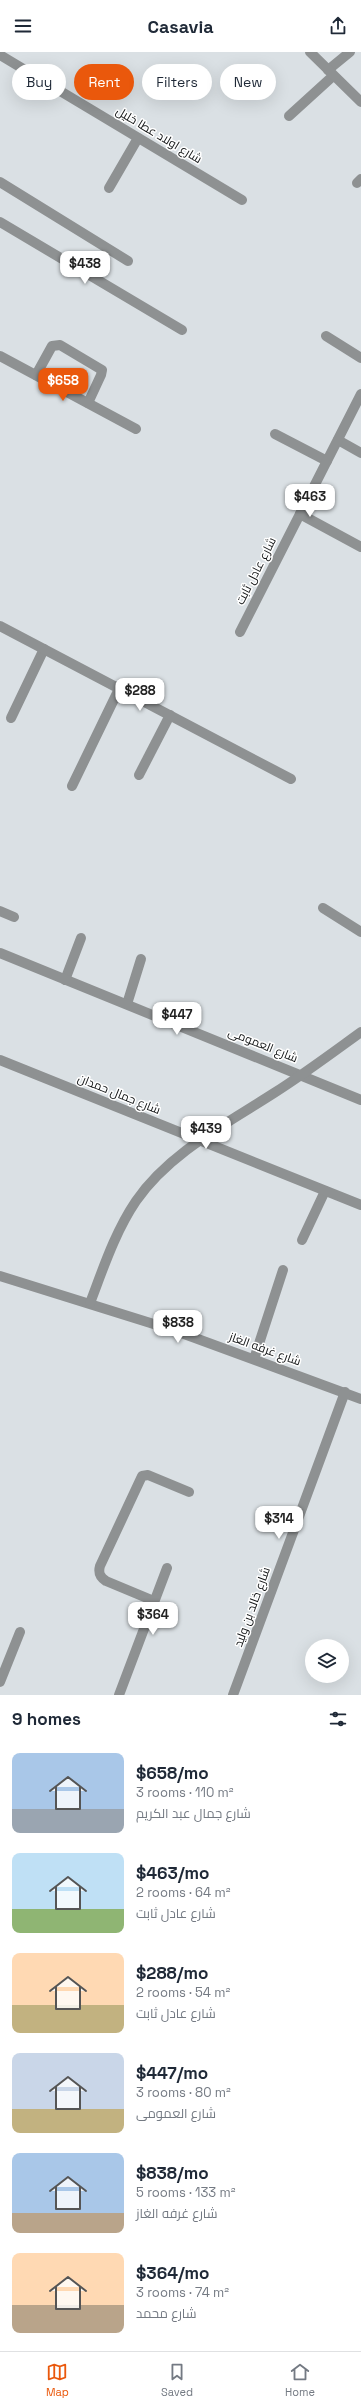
<!DOCTYPE html>
<html lang="en">
<head>
<meta charset="utf-8">
<style>
	:root { --surface:#fff; --page:#f6f6f7; --text:#1f2937; --muted:#747a83; --line:#e0e1e3; --accent:#ea580c }
	body { margin:0; font-family:"Space Grotesk",Cairo,sans-serif; background:var(--page); color:var(--text); height:100vh; display:flex; flex-direction:column; font-size:15px; white-space:nowrap }
	* { box-sizing:border-box; margin:0 }
	p { font-size:13px; color:var(--muted) }
	.icon { flex:none; width:22px; height:22px; fill:none; stroke:currentColor; stroke-width:2; stroke-linecap:round; stroke-linejoin:round }
	.map { position:relative; height:1643px; overflow:hidden }
	.panel { display:flex; flex-direction:column; background:var(--surface); flex:1 }
	.panel>* { flex:none }
	.banner { position:absolute; left:12px; top:12px; width:337px; height:36px; display:flex; gap:8px }
	.buttons { position:absolute; left:305px; top:1587px; display:grid; gap:8px }
	.buttons a { display:grid; place-items:center; width:44px; height:44px; border-radius:50%; background:var(--surface); box-shadow:0 4px 16px #0002; font-size:20px }
	.price { position:absolute; translate:-50% -34px; padding:0 9px; border-radius:8px; background:#fff; color:#222; font-size:13px; line-height:26px; filter:drop-shadow(0 1px 2px #0008) }
	.price::after { content:''; position:absolute; left:50%; top:24px; width:12px; height:9px; margin-left:-6px; background:inherit; clip-path:polygon(0 0,100% 0,50% 100%) }
	.price.selected { background:var(--accent); color:#fff }
	ul { padding:0; list-style:none }
	li { display:flex; align-items:center; gap:12px; height:100px; padding:0 12px }
	li span { display:grid; place-items:center; flex:none; width:112px; height:80px; border-radius:8px; color:#555 }
	li>.icon { margin-inline-start:auto }
	span .icon { width:48px; height:48px; fill:#fffc; stroke-width:1 }
	li b { font-size:17px }
	h2 { display:flex; justify-content:space-between; align-items:center; height:48px; padding:0 12px; font-size:17px }
	.chip { padding:0 14px; border-radius:18px; background:var(--surface); box-shadow:0 4px 16px #0002; font-size:14px; line-height:36px }
	.chip.selected { background:var(--accent); color:#fff }
	header { display:flex; justify-content:space-between; align-items:center; height:52px; padding:0 12px; background:var(--surface); font-size:18px; font-weight:700 }
	.tabs { display:flex; justify-content:space-around; align-items:center; height:56px; border-top:1px solid var(--line); background:var(--surface); font-size:11px; color:var(--muted) }
	.tabs a { display:grid; justify-items:center; gap:2px }
	.tabs .selected { color:var(--accent) }
	.map>svg:first-child { display:block }
</style>
</head>
<body>
<header><svg class="icon" aria-label="menu" viewBox="0 0 24 24"><path d="M4 6h16M4 12h16M4 18h16"/></svg>Casavia<svg class="icon" aria-label="share" viewBox="0 0 24 24"><path d="M12 15V3M7 8l5-5 5 5M5 13v7h14v-7"/></svg></header>
<div class="map">
<svg width="361" height="1643" viewBox="0 0 361 1643">
	<rect width="100%" height="100%" fill="#dae0e4"/>
	<g fill="none" stroke-linecap="round" stroke-linejoin="round">
		<g stroke="#8e9192" stroke-width="10">
			<polyline points="328,18 350,0"/>
			<polyline points="289,64 333,24"/>
			<polyline points="0,130 128,209"/>
			<polyline points="357,131 361,127"/>
			<polyline points="109,136 138,86"/>
			<polyline points="326,284 361,306"/>
			<polyline points="36,323 52,294 60,293 102,318 101,323 88,351"/>
			<polyline points="275,382 327,409"/>
			<polyline points="338,388 361,401"/>
			<polyline points="300,462 361,495"/>
			<polyline points="11,666 44,597"/>
			<polyline points="139,723 170,663"/>
			<polyline points="72,734 119,637"/>
			<polyline points="323,856 361,880"/>
			<polyline points="0,859 14,865"/>
			<polyline points="65,928 81,886"/>
			<polyline points="127,952 141,907"/>
			<polyline points="302,1188 325,1139"/>
			<polyline points="254,1307 283,1218"/>
			<path d="M154,1549l-48,-20c-6,-4 -8,-8 -6,-15l42,-90 6,-1 41,17"/>
		</g>
		<g stroke="#8e9192" stroke-width="10">
			<polyline points="310,0 361,50"/>
			<polyline points="0,3 242,148"/>
			<polyline points="0,170 182,278"/>
			<polyline points="0,304 136,377"/>
			<polyline points="0,574 291,727"/>
			<polyline points="240,580 361,342"/>
			<polyline points="0,901 361,1048"/>
			<polyline points="0,1008 361,1153"/>
			<polyline points="0,1224 176,1279 361,1347"/>
			<path d="M90,1251c13,-34 25,-71 46,-102 33,-48 90,-77 138,-108 30,-19 58,-40 87,-61"/>
			<polyline points="0,1630 20,1580"/>
			<polyline points="119,1643 167,1516"/>
			<polyline points="233,1643 345,1340"/>
		</g>
	</g>
	<g text-anchor="middle" dominant-baseline="central" stroke-width="3" stroke-linejoin="round" paint-order="stroke">
		<g font-size="12" fill="#101314" stroke="#fff">
			<text transform="translate(159 83) rotate(31)">شارع اولاد عطا خليل</text>
			<text transform="translate(256 519) rotate(-63)">شارع عادل ثابت</text>
			<text transform="translate(263 993) rotate(22)">شارع العمومى</text>
			<text transform="translate(119 1042) rotate(22)">شارع جمال حمدان</text>
			<text transform="translate(265 1297) rotate(20)">شارع غرفه الغاز</text>
			<text transform="translate(252 1555) rotate(-70)">شارع خالد بن وليد</text>
		</g>
	</g>
</svg>
<div class="buttons">
<a><svg class="icon" aria-label="layers" viewBox="0 0 24 24"><path d="M12 4l9 5-9 5-9-5zM3 14l9 5 9-5"/></svg></a>
</div>
<b class="price" style="left:85px;top:233px">$438</b>
<b class="price selected" style="left:63px;top:350px">$658</b>
<b class="price" style="left:310px;top:466px">$463</b>
<b class="price" style="left:140px;top:660px">$288</b>
<b class="price" style="left:177px;top:984px">$447</b>
<b class="price" style="left:206px;top:1098px">$439</b>
<b class="price" style="left:178px;top:1292px">$838</b>
<b class="price" style="left:279px;top:1488px">$314</b>
<b class="price" style="left:153px;top:1584px">$364</b>
<div class="banner">
<a class="chip">Buy</a>
<a class="chip selected">Rent</a>
<a class="chip">Filters</a>
<a class="chip">New</a>
</div>
</div>
<section class="panel">
<h2>9 homes<svg class="icon" aria-label="filters" viewBox="0 0 24 24"><path d="M4 7h16M4 17h16"/><circle cx="9" cy="7" r="2"/><circle cx="15" cy="17" r="2"/></svg></h2>
<ul>
<li><span style="background:linear-gradient(#a9c7e8 70%,#9aa5b1 0)"><svg class="icon" aria-label="home" viewBox="0 0 24 24"><path d="M3 11l9-7 9 7M6 9v11h12V9"/></svg></span><div><b>$658/mo</b><p>3 rooms · 110 m²</p><p>شارع جمال عبد الكريم</p></div></li>
<li><span style="background:linear-gradient(#bfe0f5 70%,#8fb573 0)"><svg class="icon" aria-label="home" viewBox="0 0 24 24"><path d="M3 11l9-7 9 7M6 9v11h12V9"/></svg></span><div><b>$463/mo</b><p>2 rooms · 64 m²</p><p>شارع عادل ثابت</p></div></li>
<li><span style="background:linear-gradient(#ffd9b3 65%,#c2b280 0)"><svg class="icon" aria-label="home" viewBox="0 0 24 24"><path d="M3 11l9-7 9 7M6 9v11h12V9"/></svg></span><div><b>$288/mo</b><p>2 rooms · 54 m²</p><p>شارع عادل ثابت</p></div></li>
<li><span style="background:linear-gradient(#c9d6e8 70%,#c2b280 0)"><svg class="icon" aria-label="home" viewBox="0 0 24 24"><path d="M3 11l9-7 9 7M6 9v11h12V9"/></svg></span><div><b>$447/mo</b><p>3 rooms · 80 m²</p><p>شارع العمومى</p></div></li>
<li><span style="background:linear-gradient(#a9c7e8 75%,#b9a48a 0)"><svg class="icon" aria-label="home" viewBox="0 0 24 24"><path d="M3 11l9-7 9 7M6 9v11h12V9"/></svg></span><div><b>$838/mo</b><p>5 rooms · 133 m²</p><p>شارع غرفه الغاز</p></div></li>
<li><span style="background:linear-gradient(#ffd9b3 65%,#b9a48a 0)"><svg class="icon" aria-label="home" viewBox="0 0 24 24"><path d="M3 11l9-7 9 7M6 9v11h12V9"/></svg></span><div><b>$364/mo</b><p>3 rooms · 74 m²</p><p>شارع محمد</p></div></li>
</ul>
</section>
<nav class="tabs">
<a class="selected"><svg class="icon" aria-label="map" viewBox="0 0 24 24"><path d="M3 6l6-2 6 2 6-2v14l-6 2-6-2-6 2zM9 4v14M15 6v14"/></svg>Map</a>
<a><svg class="icon" aria-label="saved" viewBox="0 0 24 24"><path d="M7 4h10v16l-5-4-5 4z"/></svg>Saved</a>
<a><svg class="icon" aria-label="home" viewBox="0 0 24 24"><path d="M3 11l9-7 9 7M6 9v11h12V9"/></svg>Home</a>
</nav>
</body>
</html>
